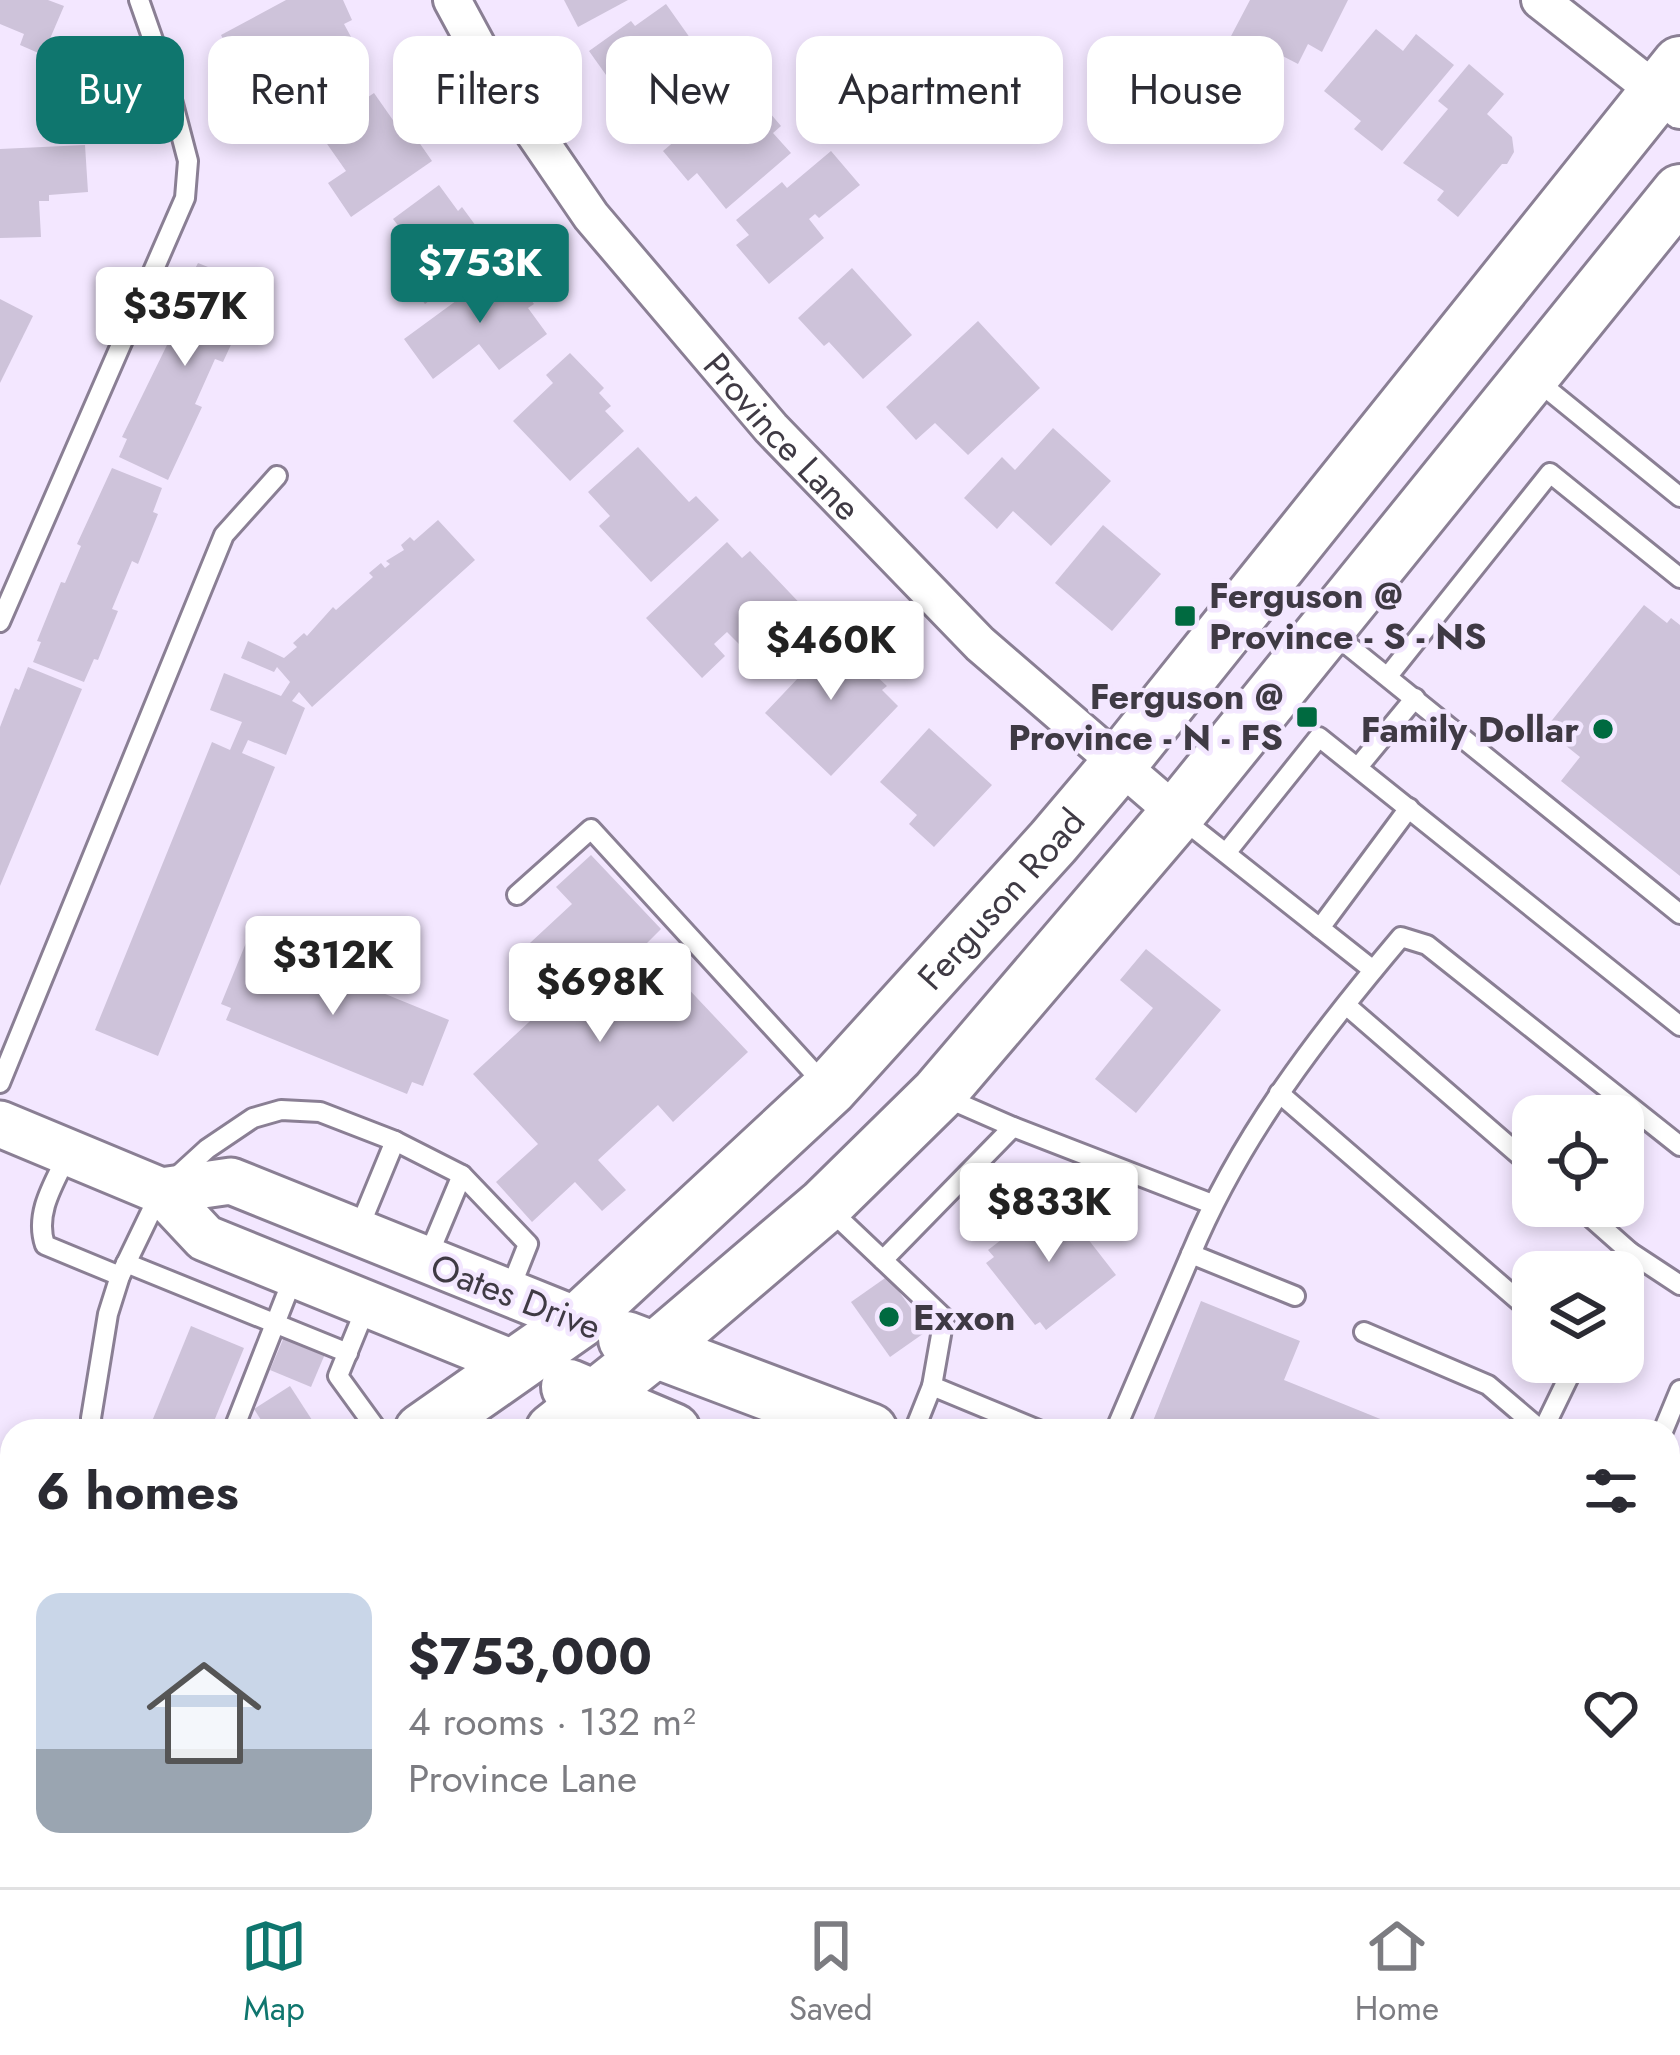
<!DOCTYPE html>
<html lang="en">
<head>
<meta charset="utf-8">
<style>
	:root { --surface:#fff; --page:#f2f2f3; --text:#2b2b33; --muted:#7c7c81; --line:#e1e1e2; --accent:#0f766e }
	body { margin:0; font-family:Jost,sans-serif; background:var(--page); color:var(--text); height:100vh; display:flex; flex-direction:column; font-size:45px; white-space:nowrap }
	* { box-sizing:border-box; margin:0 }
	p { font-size:39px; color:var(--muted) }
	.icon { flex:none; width:66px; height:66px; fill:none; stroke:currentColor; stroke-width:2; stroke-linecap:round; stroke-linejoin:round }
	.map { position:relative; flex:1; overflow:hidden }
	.drawer { position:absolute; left:0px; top:1419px; width:1680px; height:468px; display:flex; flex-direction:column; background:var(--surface); border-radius:36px 36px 0 0; box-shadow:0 6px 18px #0003 }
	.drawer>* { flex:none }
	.hud { position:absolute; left:36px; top:36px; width:1608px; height:108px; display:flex; gap:24px }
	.fabs { position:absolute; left:1512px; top:1095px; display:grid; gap:24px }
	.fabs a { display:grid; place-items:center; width:132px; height:132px; border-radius:24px; background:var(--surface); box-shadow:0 6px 18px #0003; font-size:60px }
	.price { position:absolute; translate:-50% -102px; padding:0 27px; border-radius:12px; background:#fff; color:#222; font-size:39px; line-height:78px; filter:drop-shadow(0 3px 6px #0008) }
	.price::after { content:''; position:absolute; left:50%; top:72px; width:36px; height:27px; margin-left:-18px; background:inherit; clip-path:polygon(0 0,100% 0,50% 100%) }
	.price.selected { background:var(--accent); color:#fff }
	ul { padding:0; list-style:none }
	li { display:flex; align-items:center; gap:36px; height:300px; padding:0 36px }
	li span { display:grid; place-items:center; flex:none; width:336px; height:240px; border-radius:24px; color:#555 }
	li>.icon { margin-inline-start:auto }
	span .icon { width:144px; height:144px; fill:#fffc; stroke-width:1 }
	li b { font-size:51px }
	h2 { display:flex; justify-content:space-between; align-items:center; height:144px; padding:0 36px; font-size:51px }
	.tag { padding:0 42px; border-radius:24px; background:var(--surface); box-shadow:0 6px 18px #0003; font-size:42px; line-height:108px }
	.tag.selected { background:var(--accent); color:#fff }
	.menu { display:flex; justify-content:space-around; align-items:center; height:168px; border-top:3px solid var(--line); background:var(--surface); font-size:33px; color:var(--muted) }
	.menu a { display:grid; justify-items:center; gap:6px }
	.menu .selected { color:var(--accent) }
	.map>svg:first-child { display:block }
</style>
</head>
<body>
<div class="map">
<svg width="1680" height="1887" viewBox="0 0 1680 1887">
	<rect width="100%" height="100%" fill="#f3e7ff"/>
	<g fill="#cec3da">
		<polygon points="0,0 48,0 64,6 43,55 20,45 24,34 0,24"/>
		<polygon points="286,0 343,0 352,20 344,24 362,57 308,86 305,79 285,90 271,63 243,78 221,35"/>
		<polygon points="564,0 628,0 578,27"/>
		<polygon points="1250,0 1348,0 1322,52 1308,44 1298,64 1273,51 1270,58 1230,38"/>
		<polygon points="666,4 712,69 671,98 648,66 616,89 589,51 631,21 635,26"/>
		<polygon points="1376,29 1403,51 1416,34 1454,65 1382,151 1354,129 1361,121 1324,91"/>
		<polygon points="1469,64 1504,94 1487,114 1512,137 1514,152 1507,164 1502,164 1458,217 1437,200 1444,191 1403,163 1448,109 1438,101"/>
		<polygon points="737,88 752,105 758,99 781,126 773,133 791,153 726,209 697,173 688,181 663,151"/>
		<polygon points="374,93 402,133 409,128 432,161 351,217 328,183 346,171 318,131"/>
		<polygon points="85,145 88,192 49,195 49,201 39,201 41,237 0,238 0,149"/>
		<polygon points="831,151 860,185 819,218 815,214 809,219 824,238 769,284 736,245 749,235 736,220 782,182 787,188"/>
		<polygon points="439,185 458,211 462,207 495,252 425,304 396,265 404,260 391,243 404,233 393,219"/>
		<polygon points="198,263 253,285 241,310 246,312 223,362 215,359 195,404 202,407 168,480 119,457 127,439 122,437 167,345 158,341"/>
		<polygon points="505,265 534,304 528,308 547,334 499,370 479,344 433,379 404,339"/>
		<polygon points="852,268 912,335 863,379 829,342 824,346 798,318"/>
		<polygon points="0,299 33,316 0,383"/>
		<polygon points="978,321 1040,388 968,455 935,423 916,440 886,407"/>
		<polygon points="570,353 604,388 599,393 611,406 605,411 624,431 570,481 513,421 553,383 546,375"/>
		<polygon points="1053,428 1111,481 1051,546 1013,511 997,529 964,498 1002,457 1015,470"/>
		<polygon points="638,447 689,502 696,496 719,520 651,582 599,526 610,516 588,492"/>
		<polygon points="112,468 162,488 153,512 158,514 138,564 132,561 112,609 118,611 98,660 94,659 84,682 33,662 41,642 37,641 61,582 65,583 81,546 77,544"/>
		<polygon points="438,520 475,560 312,707 299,692 292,701 305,708 286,755 248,740 242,753 275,767 158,1056 95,1030 212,742 230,750 242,722 210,710 224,673 281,696 290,682 277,667 274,672 241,658 248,641 284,658 297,647 293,643 304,633 307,636 333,607 336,610 373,577 369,573 381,563 385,568 390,564 386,561 404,550 401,545 410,537 414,541"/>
		<polygon points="1103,525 1161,574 1112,631 1055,583"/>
		<polygon points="727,542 742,558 750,551 809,613 771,650 755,632 741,646 727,632 714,644 725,656 702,678 646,618"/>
		<polygon points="1644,605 1667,623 1671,618 1680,625 1680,876 1561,781 1580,757 1545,729"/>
		<polygon points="823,627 887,686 882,690 898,706 831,776 765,713 800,676 788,664"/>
		<polygon points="28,667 82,689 0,886 0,727 15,688 19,690"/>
		<polygon points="929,728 992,785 934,847 909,824 917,815 880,782"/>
		<polygon points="591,855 661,929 646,944 748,1052 673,1122 658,1105 598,1160 626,1190 602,1211 575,1182 532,1222 496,1182 538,1144 473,1074 556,997 517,955 572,904 556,887"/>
		<polygon points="248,938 449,1020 423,1086 412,1082 407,1094 226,1020 231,1008 221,1004"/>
		<polygon points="1146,949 1221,1010 1136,1113 1095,1079 1153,1008 1120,980"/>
		<polygon points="1056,1198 1116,1275 1046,1330 1040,1322 1035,1325 986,1263 994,1257 988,1250"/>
		<polygon points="888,1276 927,1331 890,1357 851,1302"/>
		<polygon points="1201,1301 1300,1341 1284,1380 1410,1431 1294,1431 1265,1420 1261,1431 1149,1431"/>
		<polygon points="191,1326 244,1348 210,1431 148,1431"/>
		<polygon points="284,1337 325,1354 311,1387 270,1370"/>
		<polygon points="290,1386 312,1420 295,1431 268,1431 254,1409"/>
		<polygon points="12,1455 12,1488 0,1494 0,1461"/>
		<polygon points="310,1875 444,1875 423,1887 322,1887"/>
		<polygon points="502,1875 546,1875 526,1887 510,1887"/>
		<polygon points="719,1875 831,1875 827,1887 714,1887"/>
	</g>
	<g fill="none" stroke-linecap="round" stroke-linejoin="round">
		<g stroke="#8a7f94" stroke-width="24">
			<g id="service">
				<polyline points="1535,379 1680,497"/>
				<polyline points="0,622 185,198 188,161 166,77 139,0"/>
				<polyline points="1329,630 1680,914"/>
				<polyline points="1388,676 1550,473 1680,578"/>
				<polyline points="1358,767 1415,698"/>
				<polyline points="1181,818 1373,970"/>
				<polyline points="1226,853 1319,737 1680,1026"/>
				<polyline points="517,895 591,829 826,1086"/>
				<polyline points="1320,928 1409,808"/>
				<polyline points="1346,1005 1533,1167"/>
				<polyline points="0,1083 224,535 277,476"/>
				<polyline points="1279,1093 1533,1313"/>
				<polyline points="942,1096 1013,1127 1212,1204"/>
				<polyline points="395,1141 462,1175 528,1244 509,1292"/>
				<path d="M69,1152c-14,30 -35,60 -24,93l75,31"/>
				<polyline points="1578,1206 1630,1252"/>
				<polyline points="828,1208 944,1318 932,1386"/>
				<path d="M1191,1254c49,-118 128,-220 210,-317l26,8 253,201"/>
				<polyline points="883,1260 1013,1127"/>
				<polyline points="426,1261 462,1175"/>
				<polyline points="126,1263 348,1353"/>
				<polyline points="1620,1272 1630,1252 1680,1285"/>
				<polyline points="367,1305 338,1376 378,1431"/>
				<polyline points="1364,1332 1488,1385 1542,1431"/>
				<polyline points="1543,1430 1576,1362"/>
				<polyline points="93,1431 91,1418 108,1314 120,1276 161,1191 207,1149 253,1118 281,1110 320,1112 395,1141 357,1233"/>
				<polyline points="233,1431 295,1273"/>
				<polyline points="914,1431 932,1386 1041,1431"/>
				<polyline points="1115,1431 1191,1254 1295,1296"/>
				<polyline points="1663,1431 1680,1390"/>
				<polyline points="1668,1655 1680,1621"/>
				<polyline points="1165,1875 1194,1887"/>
				<polyline points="1459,1875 1489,1887"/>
				<polyline points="0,1886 28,1875"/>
				<polyline points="697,1887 702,1875"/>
				<polyline points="904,1887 909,1875"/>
				<polyline points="1087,1887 1091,1875"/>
			</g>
		</g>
		<g stroke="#8a7f94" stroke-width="42">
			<g id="minor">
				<path id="s1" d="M452,0l33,61 106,155 180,212 209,216 197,170"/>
				<polyline points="1540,0 1680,110"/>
				<polyline points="1004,1887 1009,1875"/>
			</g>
		</g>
		<g stroke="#8a7f94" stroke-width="51">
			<g id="tertiary">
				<polyline points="0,1124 161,1191 205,1238 517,1365"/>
				<polyline points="161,1191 231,1181 579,1321"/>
			</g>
		</g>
		<g stroke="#8a7f94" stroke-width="60">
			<g id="secondary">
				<polyline points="626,1339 870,1431"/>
				<polyline points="569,1387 673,1431"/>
				<path id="s2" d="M422,1431l157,-110 250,-232 224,-247 66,-78 561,-700"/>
				<polyline points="553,1431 655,1350 825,1205 938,1094 1177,814 1680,192"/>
				<polyline points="0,1682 12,1676"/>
				<polyline points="1668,1761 1680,1765"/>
				<polyline points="0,1768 12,1762"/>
				<polyline points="1668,1847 1680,1852"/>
			</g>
		</g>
		<use href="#service" stroke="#fff" stroke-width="18"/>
		<use href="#minor" stroke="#fff" stroke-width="36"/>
		<use href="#tertiary" stroke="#fff" stroke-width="45"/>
		<use href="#secondary" stroke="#fff" stroke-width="54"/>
	</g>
	<g fill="#006a40" stroke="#f3e7ff" stroke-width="4.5">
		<rect x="1173" y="604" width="24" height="24" rx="6"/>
		<rect x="1295" y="705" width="24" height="24" rx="6"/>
		<circle cx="1603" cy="729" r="12"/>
		<circle cx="889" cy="1317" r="12"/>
	</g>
	<g text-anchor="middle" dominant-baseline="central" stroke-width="9" stroke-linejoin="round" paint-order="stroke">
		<g font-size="36" fill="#3f3a44" stroke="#f3e7ff">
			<text stroke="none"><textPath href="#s1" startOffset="549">Province Lane</textPath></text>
			<text stroke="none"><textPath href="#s2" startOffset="789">Ferguson Road</textPath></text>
			<text transform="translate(516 1296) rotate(21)">Oates Drive</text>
		</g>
		<g font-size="36" font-weight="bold" fill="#3f3a44" stroke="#f3e7ff" text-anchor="start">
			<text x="1209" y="595">Ferguson @<tspan x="1209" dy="41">Province - S - NS</tspan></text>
			<text x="1283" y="696" text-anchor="end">Ferguson @<tspan x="1283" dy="41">Province - N - FS</tspan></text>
			<text x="1579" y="729" text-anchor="end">Family Dollar</text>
			<text x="913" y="1317">Exxon</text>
		</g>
	</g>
</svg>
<div class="fabs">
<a><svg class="icon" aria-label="locate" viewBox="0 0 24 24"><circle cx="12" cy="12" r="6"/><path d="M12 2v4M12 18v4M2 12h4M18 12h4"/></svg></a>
<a><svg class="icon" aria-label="layers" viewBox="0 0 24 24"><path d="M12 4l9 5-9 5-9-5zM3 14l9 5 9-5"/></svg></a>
</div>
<b class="price selected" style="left:480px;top:326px">$753K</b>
<b class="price" style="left:185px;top:369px">$357K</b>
<b class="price" style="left:831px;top:703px">$460K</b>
<b class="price" style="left:333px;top:1018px">$312K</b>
<b class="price" style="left:600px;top:1045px">$698K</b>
<b class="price" style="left:1049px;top:1265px">$833K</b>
<div class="hud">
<a class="tag selected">Buy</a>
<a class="tag">Rent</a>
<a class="tag">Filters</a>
<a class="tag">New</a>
<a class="tag">Apartment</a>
<a class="tag">House</a>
</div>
<section class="drawer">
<h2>6 homes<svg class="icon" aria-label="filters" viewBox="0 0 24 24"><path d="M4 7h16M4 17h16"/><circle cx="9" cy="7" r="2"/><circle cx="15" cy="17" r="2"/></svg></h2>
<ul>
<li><span style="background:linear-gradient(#c9d6e8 65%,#9aa5b1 0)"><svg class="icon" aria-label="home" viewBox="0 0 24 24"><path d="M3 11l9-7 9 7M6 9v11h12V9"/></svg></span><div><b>$753,000</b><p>4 rooms · 132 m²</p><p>Province Lane</p></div><svg class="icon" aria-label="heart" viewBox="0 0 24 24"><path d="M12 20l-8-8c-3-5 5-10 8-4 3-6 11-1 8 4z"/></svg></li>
</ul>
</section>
</div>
<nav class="menu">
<a class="selected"><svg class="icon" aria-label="map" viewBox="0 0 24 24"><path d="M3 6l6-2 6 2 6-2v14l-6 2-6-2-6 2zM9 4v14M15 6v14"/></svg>Map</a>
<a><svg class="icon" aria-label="saved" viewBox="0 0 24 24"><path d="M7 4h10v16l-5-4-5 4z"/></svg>Saved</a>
<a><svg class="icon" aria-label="home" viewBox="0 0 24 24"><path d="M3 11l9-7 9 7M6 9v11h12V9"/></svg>Home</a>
</nav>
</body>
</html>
